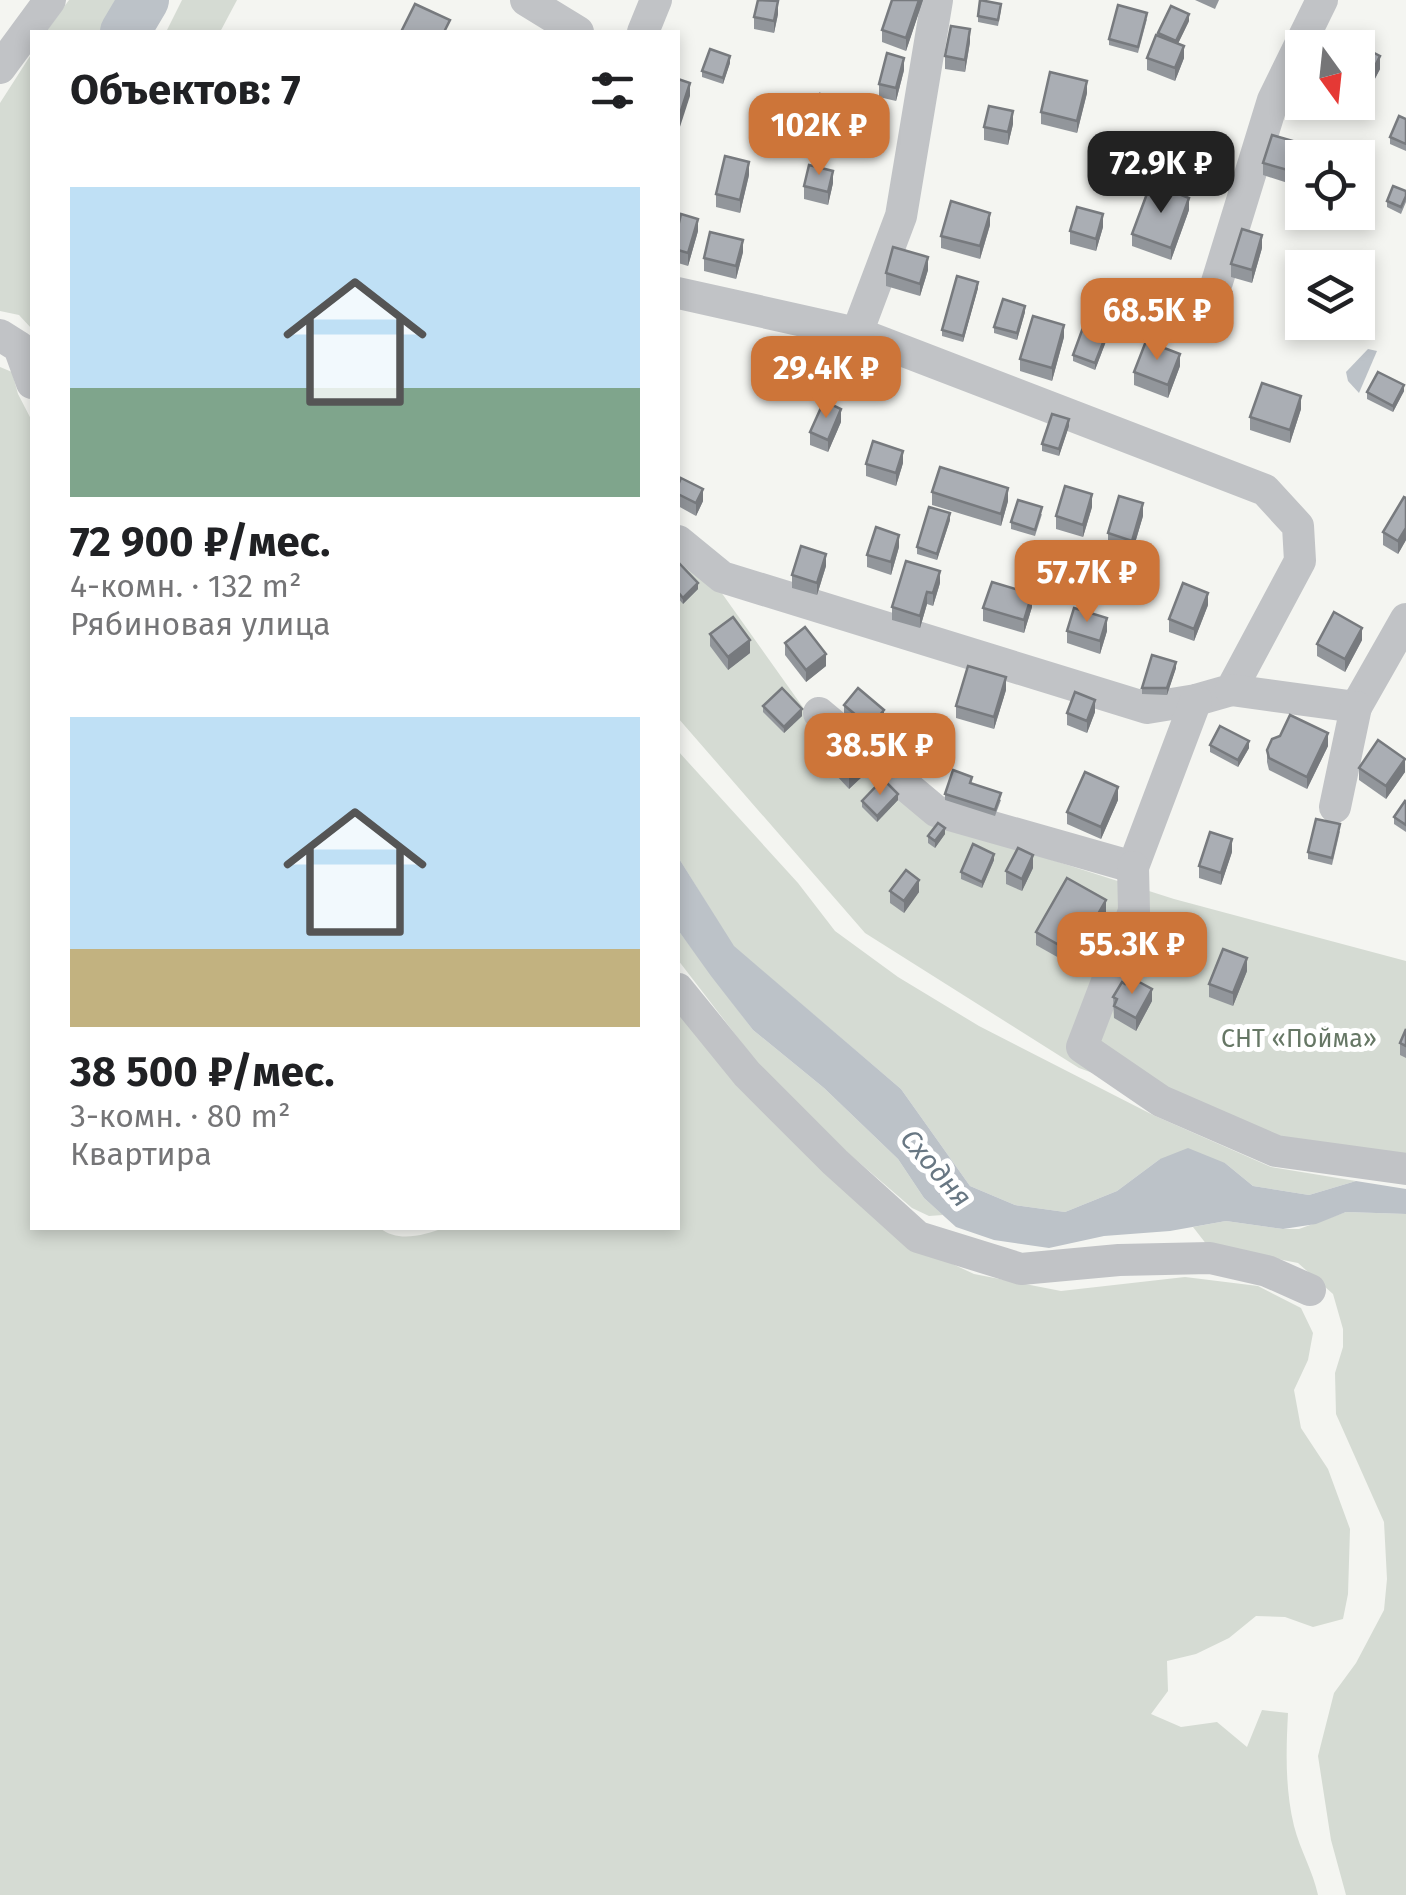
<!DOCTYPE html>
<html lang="ru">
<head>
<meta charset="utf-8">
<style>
	:root { --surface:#fff; --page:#f6f6f6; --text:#202124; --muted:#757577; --accent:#cd7539 }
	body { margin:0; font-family:"Fira Sans",sans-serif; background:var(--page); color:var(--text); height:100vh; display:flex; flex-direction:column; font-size:38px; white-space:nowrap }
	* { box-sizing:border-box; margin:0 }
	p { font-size:32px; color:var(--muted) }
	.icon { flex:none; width:55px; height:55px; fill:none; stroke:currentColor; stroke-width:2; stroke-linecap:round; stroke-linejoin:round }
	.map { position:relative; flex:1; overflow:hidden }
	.side { position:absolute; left:30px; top:30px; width:650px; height:1200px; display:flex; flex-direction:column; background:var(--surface); border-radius:0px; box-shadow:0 5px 15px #0003 }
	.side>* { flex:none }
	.needle { width:65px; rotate:165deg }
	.fabs { position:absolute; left:1285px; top:30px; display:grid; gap:20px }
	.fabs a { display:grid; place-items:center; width:90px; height:90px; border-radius:0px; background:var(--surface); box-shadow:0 5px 15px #0003; font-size:50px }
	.price { position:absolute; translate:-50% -85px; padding:0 22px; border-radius:20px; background:var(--accent); color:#fff; font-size:32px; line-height:65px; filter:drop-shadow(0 2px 5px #0008) }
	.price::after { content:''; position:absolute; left:50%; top:60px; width:30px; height:22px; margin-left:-15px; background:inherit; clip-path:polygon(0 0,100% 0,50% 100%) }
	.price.active { background:#222; color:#fff }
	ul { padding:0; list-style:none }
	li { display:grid; align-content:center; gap:20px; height:530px; padding:0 40px }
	li span { display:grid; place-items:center; height:310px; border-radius:0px; color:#555 }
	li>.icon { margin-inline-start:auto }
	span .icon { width:180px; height:180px; fill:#fffc; stroke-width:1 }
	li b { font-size:42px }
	h2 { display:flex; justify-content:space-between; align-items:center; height:120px; padding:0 40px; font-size:42px }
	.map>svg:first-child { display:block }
</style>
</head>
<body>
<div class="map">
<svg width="1406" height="1895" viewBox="0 0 1406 1895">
	<rect width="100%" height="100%" fill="#f4f5f1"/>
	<g fill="#d5dbd3">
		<polygon points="69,0 120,0 104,32 46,32"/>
		<polygon points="182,0 237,0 220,32 166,32"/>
		<polygon points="32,53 32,329 19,315 0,311 0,103"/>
		<path d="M0,367l12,5 6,22 14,27v807h348c18,15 44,7 64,0h234v-221l225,234 71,33 87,17 124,-14 73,9 43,22 12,25 -5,27 -14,30 7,38 27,41 22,60 -2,65 -5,25 -30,8 -28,-10 -29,-1 -27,22 -33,16 -29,7 1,30 -17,23 30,13 36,-5 30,25 15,-37 26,3c-2,38 -3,76 6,113 6,24 19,45 24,69h-1318z"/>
		<polygon points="678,555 716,585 807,713 927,820 1174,899 1406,961 1406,1163 1278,1141 1079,1068 865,933 678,718"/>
		<polygon points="678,751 798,883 835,931 898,977 979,1026 1153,1115 1271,1167 1356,1181 1309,1195 1253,1186 1225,1163 1160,1159 1117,1191 1065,1212 1015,1205 970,1186 901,1089 733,946 678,857"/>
		<polygon points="678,930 753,1030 824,1088 898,1159 924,1198 943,1215 929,1216 912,1208 840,1146 758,1064 678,960"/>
		<polygon points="1346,1212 1406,1214 1406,1895 1346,1895 1331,1840 1318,1756 1334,1693 1356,1663 1384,1610 1387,1579 1384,1522 1336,1414 1335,1373 1343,1347 1343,1329 1333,1294 1298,1263 1207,1245 1193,1227 1226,1221 1283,1229 1299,1229"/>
	</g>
	<g fill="#bcc2c8">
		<polygon points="1368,349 1377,351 1359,393 1348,381 1346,372"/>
		<polygon points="678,857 734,946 901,1089 970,1186 1015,1205 1065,1212 1117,1191 1160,1159 1188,1148 1225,1163 1253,1186 1309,1195 1356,1181 1406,1189 1406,1214 1346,1212 1316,1224 1283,1229 1226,1221 1170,1231 1104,1236 1049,1248 994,1240 956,1227 924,1198 898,1159 824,1088 753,1030 711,976 678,930"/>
	</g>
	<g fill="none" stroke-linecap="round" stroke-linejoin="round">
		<polyline stroke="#bcc2c8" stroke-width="50" points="125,32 144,0"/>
		<g stroke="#c1c3c6" stroke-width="32">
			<polyline points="526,0 578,32"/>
			<polyline points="643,32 656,0"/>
			<polyline points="0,68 50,0"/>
			<polyline points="1217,282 1273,100 1322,0"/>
			<polyline points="678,293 857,333 1265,490 1298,526 1300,561 1231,690 1196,700 1147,708 722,577 678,541"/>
			<polyline points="857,333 901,216 937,0"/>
			<polyline points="0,335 19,347 32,383"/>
			<polyline points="1231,690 1356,707 1406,619"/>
			<polyline points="819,713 936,811 1133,867 1196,700"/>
			<polyline points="1335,807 1356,707"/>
			<polyline points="1133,867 1134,911 1082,1047 1161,1101 1276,1151 1406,1169"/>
			<polyline points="678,989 747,1074 835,1162 918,1237 1021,1269 1119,1260 1210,1258 1267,1271 1310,1290"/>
		</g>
	</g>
	<g fill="#92969b">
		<polygon points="892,0 923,0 906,51 882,42 882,30"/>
		<polygon points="1195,0 1219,0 1215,9"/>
		<polygon points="1001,10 998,26 978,22 978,16"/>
		<polygon points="778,14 774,33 754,29 754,17"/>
		<polygon points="1147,19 1138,53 1109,45 1109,39"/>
		<polygon points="1189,21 1178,43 1184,58 1175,81 1147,70 1147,58 1158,33"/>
		<polygon points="970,42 965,72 945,69 945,56"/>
		<polygon points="1358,48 1380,69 1368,92 1358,87"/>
		<polygon points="730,63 723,84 702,77 702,71"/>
		<polygon points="904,70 896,101 879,97 879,84"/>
		<polygon points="1087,93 1077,133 1041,124 1041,112"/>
		<polygon points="841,111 835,138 813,133 813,120"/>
		<polygon points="1406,119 1406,151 1390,144 1390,137"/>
		<polygon points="1013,124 1008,145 984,140 984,127"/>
		<polygon points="1300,156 1291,184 1263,175 1263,163"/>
		<polygon points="749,175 740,213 716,207 716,194"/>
		<polygon points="833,183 828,205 804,199 804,186"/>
		<polygon points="1406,191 1406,202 1401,214 1387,207 1387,201"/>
		<polygon points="1189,210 1171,260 1132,246 1132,234"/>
		<polygon points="990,225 980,259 941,248 941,236"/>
		<polygon points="678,227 698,231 688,266 678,263"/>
		<polygon points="1103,227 1096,251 1070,244 1070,231"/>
		<polygon points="1262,248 1252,283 1231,277 1231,264"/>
		<polygon points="743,252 736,279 704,271 704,258"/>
		<polygon points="928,270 920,296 886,286 886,273"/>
		<polygon points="978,288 963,342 942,336 942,330"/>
		<polygon points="1231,305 1216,343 1189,331 1189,319"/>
		<polygon points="1025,312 1017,340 994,333 994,327"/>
		<polygon points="1108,336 1095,370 1073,361 1073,355"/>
		<polygon points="1064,337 1052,381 1020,371 1020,359"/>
		<polygon points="1180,366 1168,398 1134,385 1134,372"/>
		<polygon points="882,371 875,392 852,385 852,378"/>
		<polygon points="802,374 793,400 763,390 763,377"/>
		<polygon points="1404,391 1393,412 1367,399 1367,392"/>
		<polygon points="1301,409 1290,443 1250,430 1250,417"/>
		<polygon points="841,422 828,452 810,445 810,432"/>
		<polygon points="1069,426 1059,456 1042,451 1042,444"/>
		<polygon points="903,463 896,486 866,476 866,464"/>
		<polygon points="932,492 1008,501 1001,526 932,505"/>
		<polygon points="678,494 703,501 696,516 678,506"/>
		<polygon points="1406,498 1406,540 1398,554 1383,545 1383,532"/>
		<polygon points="1092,507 1083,537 1056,529 1056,516"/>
		<polygon points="1042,514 1035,536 1011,529 1011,522"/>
		<polygon points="1143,516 1132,553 1108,546 1108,533"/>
		<polygon points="950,520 937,560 917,554 917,547"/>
		<polygon points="899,547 891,575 867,567 867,555"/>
		<polygon points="678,562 698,589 683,604 678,598"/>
		<polygon points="826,566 817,595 792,588 792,575"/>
		<polygon points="1127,574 1121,593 1100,587 1100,580"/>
		<polygon points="940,583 933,606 927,604 920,628 892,620 892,607"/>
		<polygon points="1208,605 1194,641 1169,632 1169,619"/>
		<polygon points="1032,607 1024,633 983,621 983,608"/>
		<polygon points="1067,631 1107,631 1100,654 1067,643"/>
		<polygon points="710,634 750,653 728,670 710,646"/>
		<polygon points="1362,640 1345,672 1317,656 1317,644"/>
		<polygon points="785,643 826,666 806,682 785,655"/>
		<polygon points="1176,668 1167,695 1142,694 1142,688"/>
		<polygon points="1006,690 994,729 956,718 956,706"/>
		<polygon points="844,705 884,723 870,740 844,717"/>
		<polygon points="763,706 802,716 784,733 763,712"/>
		<polygon points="1095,712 1087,733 1067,725 1067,713"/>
		<polygon points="927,743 920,762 901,755 901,749"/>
		<polygon points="1210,745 1249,748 1238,767 1210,752"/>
		<polygon points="1328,746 1307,789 1269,770 1267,762 1267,750"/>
		<polygon points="835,762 866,773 849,789 835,774"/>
		<polygon points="1359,768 1405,772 1386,799 1359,780"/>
		<polygon points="972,784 1001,800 995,816 945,800 945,794"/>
		<polygon points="898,800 877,822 862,807 862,801"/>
		<polygon points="1118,800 1101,839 1067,824 1067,812"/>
		<polygon points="1406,802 1406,832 1394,824 1394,817"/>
		<polygon points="1340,831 1332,865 1308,859 1308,852"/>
		<polygon points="945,834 935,848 928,843 928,836"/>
		<polygon points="1232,852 1221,885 1199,878 1199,866"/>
		<polygon points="994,860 982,888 961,879 961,872"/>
		<polygon points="1033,868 1022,891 1006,884 1006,871"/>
		<polygon points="890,891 919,892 904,913 890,903"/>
		<polygon points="1106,913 1075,967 1036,945 1036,932"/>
		<polygon points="1247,971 1233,1006 1209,997 1209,984"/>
		<polygon points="1113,997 1152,1001 1136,1031 1114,1018"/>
		<polygon points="1406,1029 1406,1058 1400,1055 1400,1043"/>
	</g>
	<g fill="#777a7e">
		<polygon points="919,0 923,0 906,51 906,38"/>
		<polygon points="778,1 778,14 774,33 774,21"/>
		<polygon points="1189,14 1189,21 1176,48 1176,41"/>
		<polygon points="970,29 970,42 965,72 965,60"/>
		<polygon points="1184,46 1184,58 1175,81 1175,68"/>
		<polygon points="730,56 730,63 723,84 723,78"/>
		<polygon points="1380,56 1380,69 1368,92 1368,80"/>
		<polygon points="904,58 904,70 896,101 896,88"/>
		<polygon points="1087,81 1087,93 1077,133 1077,121"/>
		<polygon points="690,83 690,96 678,133 678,120"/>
		<polygon points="841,99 841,111 835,138 835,126"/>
		<polygon points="1013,111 1013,124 1008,145 1008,132"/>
		<polygon points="1300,143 1300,156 1291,184 1291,171"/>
		<polygon points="749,162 749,175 740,213 740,200"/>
		<polygon points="833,171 833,183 828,205 828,192"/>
		<polygon points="1189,198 1189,210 1171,260 1171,248"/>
		<polygon points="990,213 990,225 980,259 980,246"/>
		<polygon points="1103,214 1103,227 1096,251 1096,239"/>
		<polygon points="698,219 698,231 688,266 688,253"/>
		<polygon points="1262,235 1262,248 1252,283 1252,270"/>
		<polygon points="743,240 743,252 736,279 736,266"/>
		<polygon points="928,257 928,270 920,296 920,284"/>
		<polygon points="978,282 978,288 963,342 963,336"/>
		<polygon points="1231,292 1231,305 1216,343 1216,330"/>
		<polygon points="1025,306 1025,312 1017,340 1017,333"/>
		<polygon points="1064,325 1064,337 1052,381 1052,368"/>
		<polygon points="1108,330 1108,336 1095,370 1095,363"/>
		<polygon points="1180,354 1180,366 1168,398 1168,385"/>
		<polygon points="802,362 802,374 793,400 793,388"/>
		<polygon points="1404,385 1404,391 1393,412 1393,406"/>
		<polygon points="1301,396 1301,409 1290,443 1290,430"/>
		<polygon points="841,409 841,422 828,452 828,440"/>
		<polygon points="1069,419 1069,426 1059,456 1059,449"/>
		<polygon points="903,451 903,463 896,486 896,473"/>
		<polygon points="1008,488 1008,501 1001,526 1001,514"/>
		<polygon points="703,489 703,501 696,516 696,503"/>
		<polygon points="1092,494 1092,507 1083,537 1083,525"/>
		<polygon points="1143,503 1143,516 1132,553 1132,541"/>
		<polygon points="950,513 950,520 937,560 937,554"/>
		<polygon points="1406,528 1406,540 1398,554 1398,541"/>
		<polygon points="899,535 899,547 891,575 891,562"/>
		<polygon points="826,554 826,566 817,595 817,583"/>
		<polygon points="940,571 940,583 933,606 933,593"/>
		<polygon points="698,583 698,589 683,604 683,598"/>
		<polygon points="927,592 927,604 920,628 920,616"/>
		<polygon points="1208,593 1208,605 1194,641 1194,629"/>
		<polygon points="1032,594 1032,607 1024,633 1024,620"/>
		<polygon points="1107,618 1107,631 1100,654 1100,641"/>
		<polygon points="1362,628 1362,640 1345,672 1345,659"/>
		<polygon points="750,640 750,653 728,670 728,657"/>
		<polygon points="826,654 826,666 806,682 806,670"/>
		<polygon points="1176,662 1176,668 1167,695 1167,688"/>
		<polygon points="1006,677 1006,690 994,729 994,717"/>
		<polygon points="1095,700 1095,712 1087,733 1087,721"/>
		<polygon points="802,709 802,716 784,733 784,727"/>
		<polygon points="884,710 884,723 870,740 870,727"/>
		<polygon points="1328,733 1328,746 1307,789 1307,777"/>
		<polygon points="927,736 927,743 920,762 920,756"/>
		<polygon points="1249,741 1249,748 1238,767 1238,760"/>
		<polygon points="1405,759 1405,772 1386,799 1386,786"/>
		<polygon points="866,760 866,773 849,789 849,776"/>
		<polygon points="1118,787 1118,800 1101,839 1101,827"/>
		<polygon points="898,794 898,800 877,822 877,816"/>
		<polygon points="945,828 945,834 935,848 935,841"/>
		<polygon points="1232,839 1232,852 1221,885 1221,873"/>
		<polygon points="994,854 994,860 982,888 982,882"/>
		<polygon points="1033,855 1033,868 1022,891 1022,879"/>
		<polygon points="919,880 919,892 904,913 904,901"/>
		<polygon points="1106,900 1106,913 1075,967 1075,954"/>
		<polygon points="1247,958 1247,971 1233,1006 1233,993"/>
		<polygon points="1152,989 1152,1001 1136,1031 1136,1018"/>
	</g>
	<g fill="#aaaeb4" stroke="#777a7e" stroke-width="2.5">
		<polygon points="758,0 778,1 774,21 754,17"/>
		<polygon points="892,0 919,0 906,38 882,30"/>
		<polygon points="980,0 1001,4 998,20 978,16"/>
		<polygon points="415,4 450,20 444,32 401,32"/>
		<polygon points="1118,5 1147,13 1138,47 1109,39"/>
		<polygon points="1171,6 1189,14 1176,41 1158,33"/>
		<polygon points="951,26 970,29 965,60 945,56"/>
		<polygon points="1156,35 1184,46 1175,68 1147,58"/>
		<polygon points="1345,38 1380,56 1368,80 1358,74 1358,48 1340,48"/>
		<polygon points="710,49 730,56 723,78 702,71"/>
		<polygon points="887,53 904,58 896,88 879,84"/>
		<polygon points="1050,72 1087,81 1077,121 1041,112"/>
		<polygon points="678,79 690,83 678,120"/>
		<polygon points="820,94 841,99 835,126 813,120"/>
		<polygon points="989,106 1013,111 1008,132 984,127"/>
		<polygon points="1399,116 1406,119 1406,144 1390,137"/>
		<polygon points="1272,135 1300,143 1291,171 1263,163"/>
		<polygon points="725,156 749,162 740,200 716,194"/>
		<polygon points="809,165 833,171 828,192 804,186"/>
		<polygon points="1151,183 1189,198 1171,248 1132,234"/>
		<polygon points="1393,186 1406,191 1406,196 1401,207 1387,201"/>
		<polygon points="951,201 990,213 980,246 941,236"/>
		<polygon points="1077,207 1103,214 1096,239 1070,231"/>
		<polygon points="681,214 698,219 688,253 678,250 678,227"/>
		<polygon points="1242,229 1262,235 1252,270 1231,264"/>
		<polygon points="710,232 743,240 736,266 704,258"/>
		<polygon points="893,247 928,257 920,284 886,273"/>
		<polygon points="957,276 978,282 963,336 942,330"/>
		<polygon points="1204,282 1231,292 1216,330 1189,319"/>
		<polygon points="1003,299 1025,306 1017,333 994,327"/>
		<polygon points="1033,316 1064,325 1052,368 1020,359"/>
		<polygon points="1085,322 1108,330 1095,363 1073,355"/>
		<polygon points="1146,341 1180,354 1168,385 1134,372"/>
		<polygon points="772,351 802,362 793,388 763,377"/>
		<polygon points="859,358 882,365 875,386 852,378"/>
		<polygon points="1378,372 1404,385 1393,406 1367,392"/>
		<polygon points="1262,383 1301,396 1290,430 1250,417"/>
		<polygon points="824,401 841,409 828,440 810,432"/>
		<polygon points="1052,414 1069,419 1059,449 1042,444"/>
		<polygon points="873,441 903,451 896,473 866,464"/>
		<polygon points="940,467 1008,488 1001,514 932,492"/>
		<polygon points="681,478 703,489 696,503 678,494 678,485"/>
		<polygon points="1065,486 1092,494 1083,525 1056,516"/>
		<polygon points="1119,496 1143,503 1132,541 1108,533"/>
		<polygon points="1404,497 1406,498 1406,528 1398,541 1383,532"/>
		<polygon points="1018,500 1042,507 1035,530 1011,522"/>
		<polygon points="929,507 950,513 937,554 917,547"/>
		<polygon points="876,527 899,535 891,562 867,555"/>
		<polygon points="801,546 826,554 817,583 792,575"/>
		<polygon points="906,561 940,571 933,593 927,592 920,616 892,607"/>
		<polygon points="1106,561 1127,567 1121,587 1100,580"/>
		<polygon points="678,562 698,583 683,598 678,592"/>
		<polygon points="992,582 1032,594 1024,620 983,608"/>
		<polygon points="1183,583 1208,593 1194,629 1169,619"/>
		<polygon points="1074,608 1107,618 1100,641 1067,631"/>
		<polygon points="1334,612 1362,628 1345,659 1317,644"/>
		<polygon points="733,617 750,640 728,657 710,634"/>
		<polygon points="805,627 826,654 806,670 785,643"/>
		<polygon points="1152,655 1176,662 1167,688 1142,688"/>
		<polygon points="968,666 1006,677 994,717 956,706"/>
		<polygon points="782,688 802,709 784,727 763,706"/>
		<polygon points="858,688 884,710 870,727 844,705"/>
		<polygon points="1075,692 1095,700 1087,721 1067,713"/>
		<polygon points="1290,715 1328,733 1307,777 1269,758 1267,750 1272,739 1280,736"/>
		<polygon points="1220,726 1249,741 1238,760 1210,745"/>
		<polygon points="909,729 927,736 920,756 901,749"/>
		<polygon points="1378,740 1405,759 1386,786 1359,768"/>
		<polygon points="852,745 866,760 849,776 835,762"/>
		<polygon points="953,770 972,777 970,783 1001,793 995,810 945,794"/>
		<polygon points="1085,772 1118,787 1101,827 1067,812"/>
		<polygon points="883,779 898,794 877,816 862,801"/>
		<polygon points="1405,801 1406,802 1406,825 1394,817"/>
		<polygon points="1316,819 1340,824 1332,858 1308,852"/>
		<polygon points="938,823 945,828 935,841 928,836"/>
		<polygon points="1210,832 1232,839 1221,873 1199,866"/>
		<polygon points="973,844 994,854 982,882 961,872"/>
		<polygon points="1018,848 1033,855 1022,879 1006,871"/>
		<polygon points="906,870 919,880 904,901 890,891"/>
		<polygon points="1067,878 1106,900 1075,954 1036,932"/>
		<polygon points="1223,949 1247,958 1233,993 1209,984"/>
		<polygon points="1130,977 1152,989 1136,1018 1114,1006 1117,999 1113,997 1122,982 1125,984"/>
		<polygon points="1406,1029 1406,1046 1400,1043"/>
	</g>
	<g text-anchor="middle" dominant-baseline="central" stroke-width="10" stroke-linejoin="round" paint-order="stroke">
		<g font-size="25" fill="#667765" stroke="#fff">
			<text x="1299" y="1039">СНТ «Пойма»</text>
		</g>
		<g font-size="28" font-style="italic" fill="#687783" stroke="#fff">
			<text transform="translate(936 1168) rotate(49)">Сходня</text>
		</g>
	</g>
</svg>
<div class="fabs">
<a><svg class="needle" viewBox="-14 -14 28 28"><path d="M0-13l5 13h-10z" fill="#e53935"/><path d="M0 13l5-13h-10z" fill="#757577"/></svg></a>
<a><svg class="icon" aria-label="locate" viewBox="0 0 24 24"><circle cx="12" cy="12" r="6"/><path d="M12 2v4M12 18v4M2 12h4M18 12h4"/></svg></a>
<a><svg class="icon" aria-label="layers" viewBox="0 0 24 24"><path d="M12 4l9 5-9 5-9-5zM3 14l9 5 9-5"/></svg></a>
</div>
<b class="price" style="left:819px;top:178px">102K ₽</b>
<b class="price active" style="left:1161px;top:216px">72.9K ₽</b>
<b class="price" style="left:1157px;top:363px">68.5K ₽</b>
<b class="price" style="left:826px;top:421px">29.4K ₽</b>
<b class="price" style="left:1087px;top:625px">57.7K ₽</b>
<b class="price" style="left:880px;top:798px">38.5K ₽</b>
<b class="price" style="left:1132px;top:997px">55.3K ₽</b>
<section class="side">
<h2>Объектов: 7<svg class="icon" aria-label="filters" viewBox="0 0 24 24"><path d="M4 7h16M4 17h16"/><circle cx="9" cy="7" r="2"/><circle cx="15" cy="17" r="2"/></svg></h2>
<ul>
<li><span style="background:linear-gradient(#bfe0f5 65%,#7fa58c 0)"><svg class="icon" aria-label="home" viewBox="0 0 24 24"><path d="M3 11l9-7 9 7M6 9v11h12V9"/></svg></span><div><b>72 900 ₽/мес.</b><p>4-комн. · 132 m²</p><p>Рябиновая улица</p></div></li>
<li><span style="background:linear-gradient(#bfe0f5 75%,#c2b280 0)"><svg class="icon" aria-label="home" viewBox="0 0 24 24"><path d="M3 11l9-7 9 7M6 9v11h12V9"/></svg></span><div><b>38 500 ₽/мес.</b><p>3-комн. · 80 m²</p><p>Квартира</p></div></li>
</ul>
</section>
</div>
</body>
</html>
